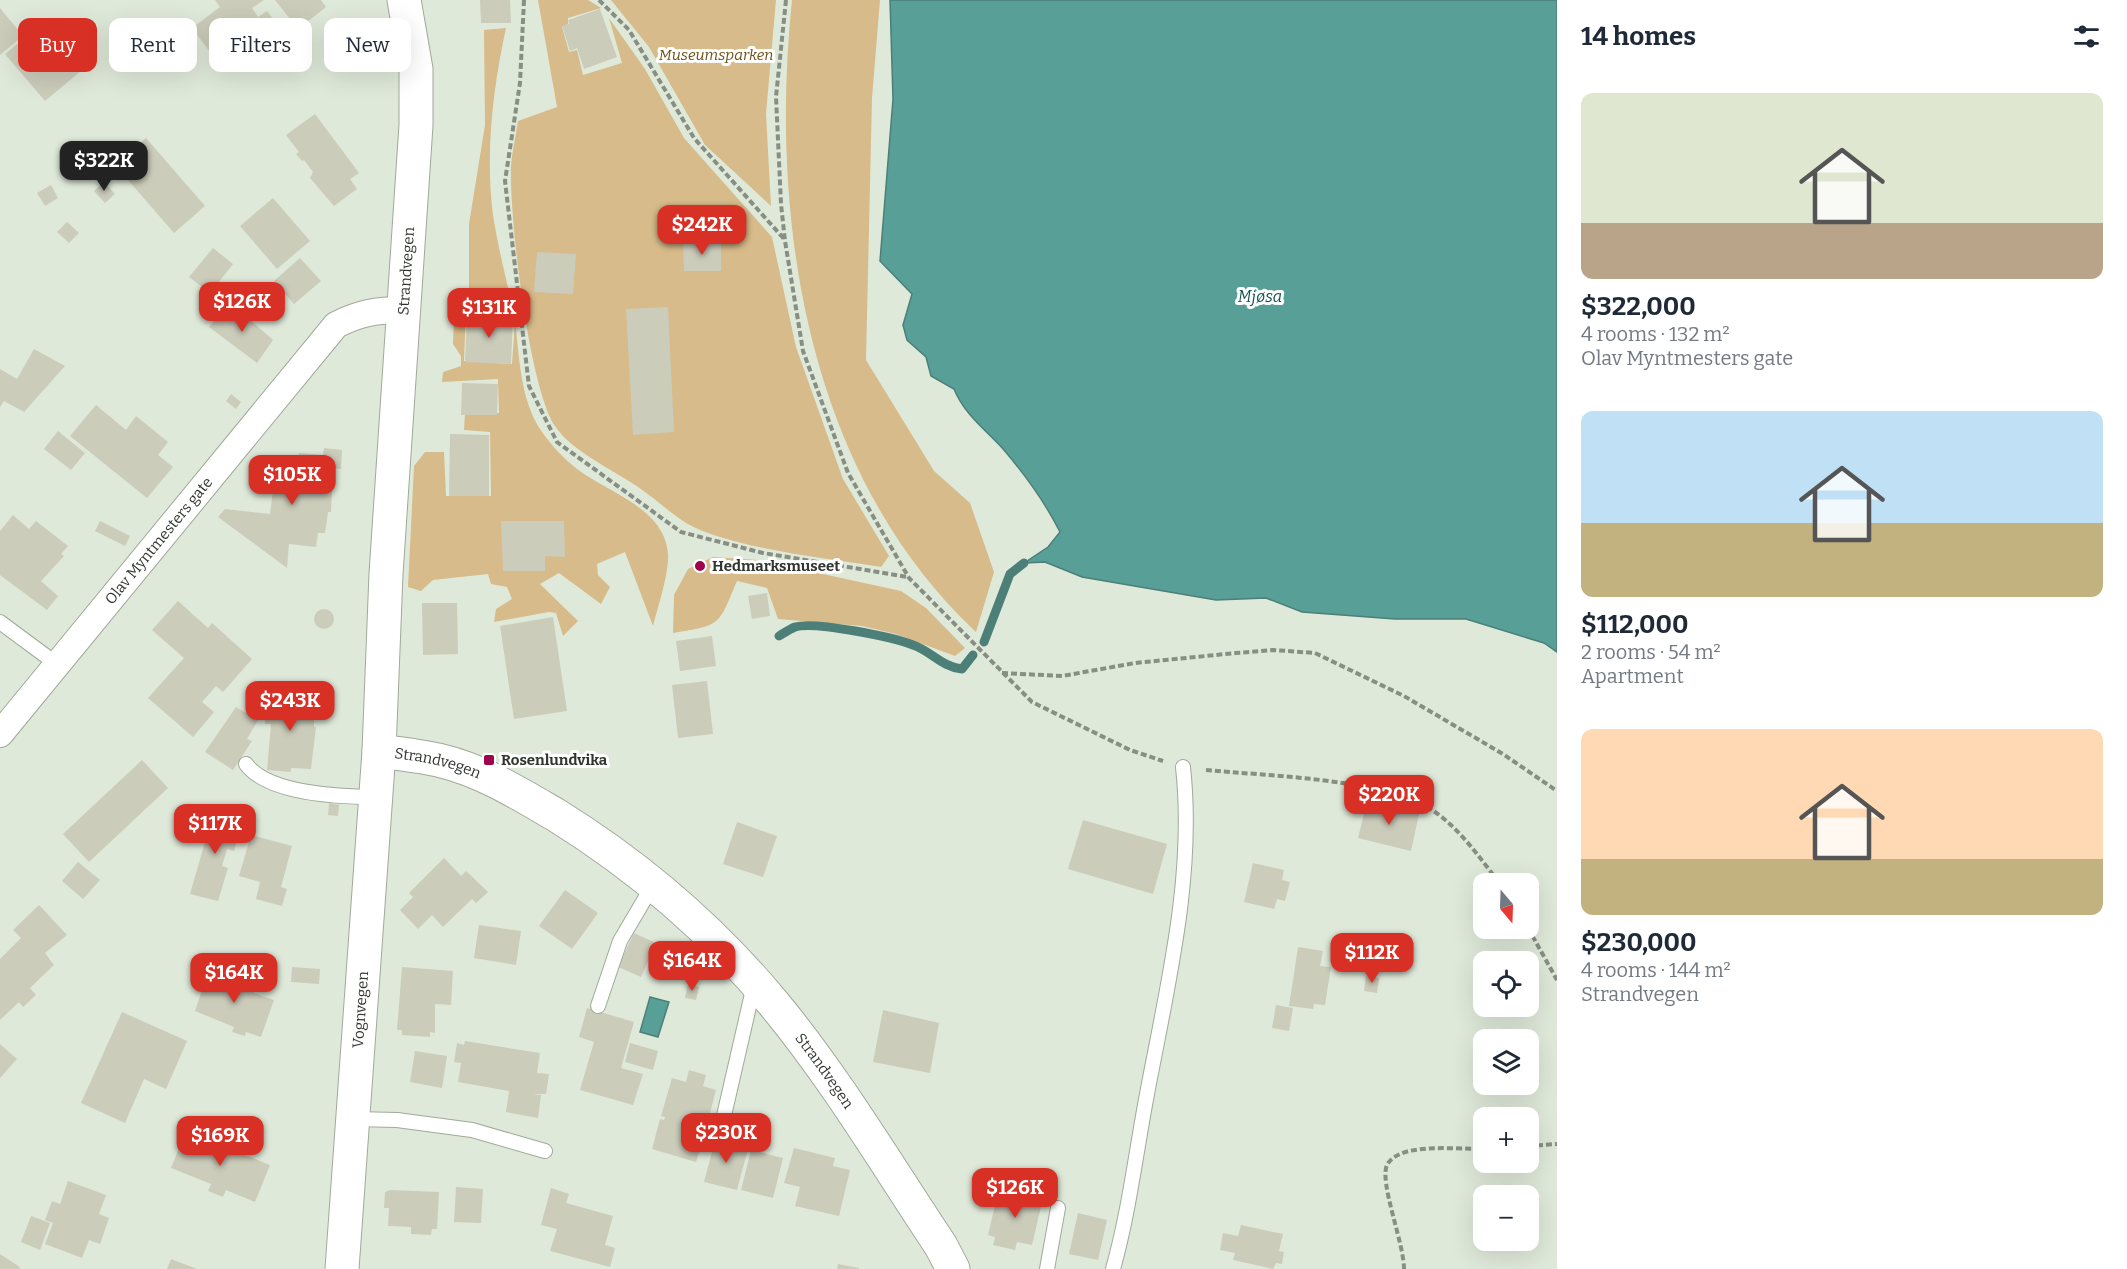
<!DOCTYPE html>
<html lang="en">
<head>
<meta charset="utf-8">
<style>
	:root { --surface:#fff; --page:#f6f6f7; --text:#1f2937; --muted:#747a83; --accent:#d93025 }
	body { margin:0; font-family:Bitter,serif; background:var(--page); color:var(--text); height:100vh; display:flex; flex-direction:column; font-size:22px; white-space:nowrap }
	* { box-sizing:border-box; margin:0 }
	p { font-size:20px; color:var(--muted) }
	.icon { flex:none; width:33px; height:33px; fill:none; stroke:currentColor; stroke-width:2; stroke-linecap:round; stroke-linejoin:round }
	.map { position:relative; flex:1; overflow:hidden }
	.drawer { display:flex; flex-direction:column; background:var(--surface); width:570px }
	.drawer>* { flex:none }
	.hud { position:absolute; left:18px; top:18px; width:570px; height:54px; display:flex; gap:12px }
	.needle { width:39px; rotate:161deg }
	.buttons { position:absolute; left:1473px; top:873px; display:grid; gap:12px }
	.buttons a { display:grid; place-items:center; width:66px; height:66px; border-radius:12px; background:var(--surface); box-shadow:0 6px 24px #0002; font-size:30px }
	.price { position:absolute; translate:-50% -51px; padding:0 14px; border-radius:12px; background:var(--accent); color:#fff; font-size:20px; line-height:39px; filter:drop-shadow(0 2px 3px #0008) }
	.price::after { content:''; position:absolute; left:50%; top:36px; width:18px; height:14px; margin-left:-9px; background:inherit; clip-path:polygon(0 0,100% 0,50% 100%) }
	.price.selected { background:#222; color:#fff }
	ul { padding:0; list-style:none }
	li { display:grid; align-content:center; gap:12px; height:318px; padding:0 24px }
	li span { display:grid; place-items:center; height:186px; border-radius:12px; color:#555 }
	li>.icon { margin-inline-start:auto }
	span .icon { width:108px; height:108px; fill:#fffc; stroke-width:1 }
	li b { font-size:26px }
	h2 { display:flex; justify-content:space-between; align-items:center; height:72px; padding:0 24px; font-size:26px }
	.pill { padding:0 21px; border-radius:12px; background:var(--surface); box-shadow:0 6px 24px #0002; font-size:21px; line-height:54px }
	.pill.selected { background:var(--accent); color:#fff }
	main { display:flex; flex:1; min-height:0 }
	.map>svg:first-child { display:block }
</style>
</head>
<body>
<main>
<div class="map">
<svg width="1557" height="1269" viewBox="0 0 1557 1269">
	<rect width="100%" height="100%" fill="#dfe9d9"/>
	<g fill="#d7bb8a">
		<path d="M538,0h50l13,8 -33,10v6l-6,3 7,25 8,-2 6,25 39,-12 -13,-45 36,51 39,69 88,99 24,110 47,132 46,77 -8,11c-53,-9 -149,-18 -195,-44 -20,-13 -38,-31 -59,-43 -22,-14 -58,-32 -72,-54 -26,-39 -46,-210 -44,-260 1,-15 5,-30 7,-45l39,-14z"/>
		<polygon points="611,0 776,0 766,114 771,206 705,145 649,47"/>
		<path d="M792,0h88l-8,98 -6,262 68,111 36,32 24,69 -18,60c-169,-158 -207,-412 -184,-632z"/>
		<path d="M506,28c-13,60 -21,125 -13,187 5,32 13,63 20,95l-47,-1 -2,52 48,3 3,-42c5,38 5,78 27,110 10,14 22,27 35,37 30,23 88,39 91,85 1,20 -10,52 -15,72l-28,-74 -28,12 1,11 12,12 -9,17 -42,-31 -19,11 38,37 -15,15 -7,-23 -7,-1 -55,10 2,-13 16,-10 -5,-12 -16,-3 -3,-10 -55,6 -12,11 -13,-4 6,-121 11,-14h19l2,44h45l-1,-64 -26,-2 1,-16 34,-1 -1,-34 -56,3 1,-10 18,-6v-10l-8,-12 1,-30 15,-25v-65l16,-99 -1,-95z"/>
		<path d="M713,557l45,3 143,31 25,17 39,40 -10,8 -59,-22 -34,-8 -84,-7 -11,-31 -30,-7c-19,45 -15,44 -64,52l1,-38 14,-26z"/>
	</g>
	<g fill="#579f97" stroke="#4c7f78" stroke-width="1.5">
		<path d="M890,0h667v652l-13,-9 -78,-24h-71l-93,-7 -36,-14 -50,2 -134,-23 -37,-15 -21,1 24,-16 12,-15c-15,-30 -34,-56 -56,-82 -18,-20 -40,-36 -50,-61l-23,-13 -5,-19 -19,-17 -4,-15 9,-31 -32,-33 13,-162z"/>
		<polygon points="650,997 669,1002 658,1037 640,1032"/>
	</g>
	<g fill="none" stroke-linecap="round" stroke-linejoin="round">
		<g stroke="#4c7f78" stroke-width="9">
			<path d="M779,636c5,-3 11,-7 16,-9 19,-6 98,10 118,18 18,6 29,22 49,24l11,-14"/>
			<polyline points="984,642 1010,574 1024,563"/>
		</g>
	</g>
	<g fill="#ccb">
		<polygon points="215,0 264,0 252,8 258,17 267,11 288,40 263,58 248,38 242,42 246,48 229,60 225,54 216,60 192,28 220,7"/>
		<polygon points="275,0 321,0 326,7 298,29"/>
		<polygon points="480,0 510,0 511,23 481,23"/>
		<polygon points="0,8 23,36 0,55"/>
		<polygon points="600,9 617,57 584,69 577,48 570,51 562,26 569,24 568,20"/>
		<polygon points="33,31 42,42 47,38 59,53 76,39 94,60 45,101 5,54"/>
		<polygon points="315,114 359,173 350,179 357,189 334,206 310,178 313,172 304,160 302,161 296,154 299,152 286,135"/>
		<polygon points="146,138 205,206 174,233 115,165"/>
		<polygon points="104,182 115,194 105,203 94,191"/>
		<polygon points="51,185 58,198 45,206 37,193"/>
		<polygon points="273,198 310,241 277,269 240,226"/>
		<polygon points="67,222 79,233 69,243 57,232"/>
		<polygon points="721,241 721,271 684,271 683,242"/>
		<polygon points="213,248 233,264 210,293 189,277"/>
		<polygon points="537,252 576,254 573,294 534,292"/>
		<polygon points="300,258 321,281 294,304 274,281"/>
		<polygon points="230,302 273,340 257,363 209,327"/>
		<polygon points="668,307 674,432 633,435 626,309"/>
		<polygon points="467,313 513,316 511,364 465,362"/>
		<polygon points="34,349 65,366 24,412 4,401 0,407 0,369 17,379"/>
		<polygon points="462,383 498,384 497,415 461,415"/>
		<polygon points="231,394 241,402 236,409 226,401"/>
		<polygon points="96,405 126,430 136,416 168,442 158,455 173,467 147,498 70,436"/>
		<polygon points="58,431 85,453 71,470 44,449"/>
		<polygon points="450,434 489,435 489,496 449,496"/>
		<polygon points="324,448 342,450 341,469 333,468 331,512 328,512 325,533 318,533 316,547 289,544 287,568 218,517 225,509 270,514 277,459 298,462 299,453 323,455"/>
		<polygon points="13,515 29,529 36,521 68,546 61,554 64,556 41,581 58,596 47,610 0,575 0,531"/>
		<polygon points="100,521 130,536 125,546 95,531"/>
		<polygon points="501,521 564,521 565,557 545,556 545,571 503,571"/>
		<polygon points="767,593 770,616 752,619 748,596"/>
		<polygon points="178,601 208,628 212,623 252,659 223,692 216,686 202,702 214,712 193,737 148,698 184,658 152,630"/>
		<polygon points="422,603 457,603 458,654 423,655"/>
		<circle cx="324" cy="619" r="10"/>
		<polygon points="553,617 567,711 514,719 500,626"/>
		<polygon points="712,636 716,666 680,671 676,641"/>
		<polygon points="707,681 713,734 678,738 672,685"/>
		<polygon points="274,684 291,686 289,701 312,703 311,717 314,718 314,727 316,727 311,769 291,768 291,772 267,770 271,724 265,724 266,711 271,712"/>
		<polygon points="236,707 258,720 247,739 252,741 233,770 205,752"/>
		<polygon points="142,760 168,788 89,862 63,834"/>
		<polygon points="1367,802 1419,814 1411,851 1358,838"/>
		<polygon points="329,803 339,805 338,816 328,815"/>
		<polygon points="215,807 237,814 233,827 240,829 234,851 227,849 225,856 222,866 228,868 218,901 190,894"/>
		<polygon points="1083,820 1167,844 1153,894 1068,869"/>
		<polygon points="737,822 777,836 763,877 723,864"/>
		<polygon points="251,835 292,846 281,887 287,889 282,906 256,899 260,882 239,876"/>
		<polygon points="444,858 461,876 466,871 488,892 476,903 472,899 443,927 432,915 418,929 400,910 413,897 409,893"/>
		<polygon points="78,862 100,880 83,899 62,881"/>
		<polygon points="1253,863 1284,870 1282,880 1290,882 1285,901 1277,899 1274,909 1244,902"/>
		<polygon points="565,890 598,913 572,949 539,926"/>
		<polygon points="39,905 67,935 45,953 54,965 30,988 36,995 23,1007 19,1002 0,1020 0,959 21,938 13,930"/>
		<polygon points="479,925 521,931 516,965 474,958"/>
		<polygon points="634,933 656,943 641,977 618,967"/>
		<polygon points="1298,947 1323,951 1320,966 1331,967 1325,1005 1314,1004 1313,1009 1289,1006"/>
		<polygon points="292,967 320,969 319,984 291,982"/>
		<polygon points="402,967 453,971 451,1005 435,1004 435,1033 430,1032 430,1037 402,1035 402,1030 397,1030"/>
		<polygon points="209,969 257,986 254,993 274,1000 261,1037 246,1032 245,1036 232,1032 234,1027 195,1011"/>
		<polygon points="1366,976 1379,978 1377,993 1364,991"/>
		<polygon points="688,984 699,987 696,1000 685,998"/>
		<polygon points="1276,1005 1293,1008 1289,1031 1272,1028"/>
		<polygon points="587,1008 634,1022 621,1068 643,1074 633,1105 580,1090 594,1042 579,1037"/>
		<polygon points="883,1010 939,1023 930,1073 873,1062"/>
		<polygon points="122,1012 187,1041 166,1089 144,1079 125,1123 81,1103"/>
		<polygon points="465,1041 540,1053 537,1073 549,1074 546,1094 533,1094 541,1095 538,1118 506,1112 509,1091 458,1082 461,1063 454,1062 457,1043 464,1045"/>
		<polygon points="630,1043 658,1051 653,1070 625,1062"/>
		<polygon points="0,1044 17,1059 0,1078"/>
		<polygon points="415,1051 447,1056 442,1088 410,1082"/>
		<polygon points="689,1070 706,1075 703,1086 716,1090 706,1128 692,1124 691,1128 705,1132 696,1162 652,1149 660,1119 664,1120 665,1117 661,1116 672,1078 686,1082"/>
		<polygon points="186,1131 270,1165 255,1202 226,1190 223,1197 208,1191 211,1184 171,1168"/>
		<polygon points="716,1137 749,1145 737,1190 704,1182"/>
		<polygon points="794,1148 835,1158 833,1166 850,1170 839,1216 795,1206 800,1187 784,1183"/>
		<polygon points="751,1150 783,1158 773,1198 741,1190"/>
		<polygon points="68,1181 106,1195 99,1214 109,1218 100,1244 89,1240 82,1258 45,1244 53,1223 45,1220 52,1201 60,1204"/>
		<polygon points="456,1187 483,1189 481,1223 454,1222"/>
		<polygon points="551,1188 569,1194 566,1203 613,1216 605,1245 615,1248 610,1267 550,1251 557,1229 541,1225"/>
		<polygon points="999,1188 1043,1198 1032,1245 1017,1242 1015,1250 993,1245 995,1237 988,1235"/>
		<polygon points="390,1190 439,1192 437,1229 432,1229 431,1235 411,1234 411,1227 388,1226 389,1208 384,1208 385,1192"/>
		<polygon points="1078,1213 1107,1220 1098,1260 1069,1254"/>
		<polygon points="31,1216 50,1223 40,1250 21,1242"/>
		<polygon points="1241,1225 1283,1234 1279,1251 1284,1252 1282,1264 1276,1263 1273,1269 1233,1260 1235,1253 1220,1250 1223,1233 1238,1236"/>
		<polygon points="0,1254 20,1267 19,1269 0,1269"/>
		<polygon points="171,1259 197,1269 167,1269"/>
		<polygon points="838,1264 859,1268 859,1269 837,1269"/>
	</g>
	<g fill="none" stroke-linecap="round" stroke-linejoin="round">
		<g stroke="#a0a99a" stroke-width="16">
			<g id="lane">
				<polyline points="0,622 58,665"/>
				<path d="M246,764c22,30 95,33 130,33"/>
				<polyline points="598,1006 620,941 653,885"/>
				<polyline points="353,1119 397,1120 472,1130 545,1151"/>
				<polyline points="720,1133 754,985"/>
				<polyline points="1047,1269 1058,1208"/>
				<path d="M1113,1269c16,-57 23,-117 34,-175 20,-107 48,-218 36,-327"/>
			</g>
		</g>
		<g stroke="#a0a99a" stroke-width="28">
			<g id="street">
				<path id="s1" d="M0,734l336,-409c23,-12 41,-15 67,-15"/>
			</g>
		</g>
		<g stroke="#a0a99a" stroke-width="35">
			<g id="secondary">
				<path id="s2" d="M379,751c21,3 43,5 63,10 41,10 78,33 114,54 82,51 156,114 218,189 62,75 113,161 167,242l12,23"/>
				<path id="s3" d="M342,1269l37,-518 7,-177 30,-449v-56l-12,-69"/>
			</g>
		</g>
		<g stroke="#878e83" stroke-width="4" stroke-dasharray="6 3" stroke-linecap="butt">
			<polyline points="524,0 520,83 505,181 529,386 557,442 681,532 763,553 908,577"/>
			<polyline points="599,0 629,30 694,138 785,240"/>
			<polyline points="786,0 776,97 781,204 785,241 803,351 848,473 909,578 1032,702 1130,750 1163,761"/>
			<polyline points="1002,673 1062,676 1135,663 1236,653 1273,650 1315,653 1404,696 1503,754 1557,791"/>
			<path d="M1206,770c61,6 168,8 221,37 29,16 53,51 73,77"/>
			<polyline points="1528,928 1557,980"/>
			<polyline points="1528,1146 1557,1144"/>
			<path d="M1404,1269c0,-26 -25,-87 -17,-104 4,-8 14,-12 22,-14 24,-5 51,-2 75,-2"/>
		</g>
		<use href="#lane" stroke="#fff" stroke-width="14"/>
		<use href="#street" stroke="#fff" stroke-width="26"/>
		<use href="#secondary" stroke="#fff" stroke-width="33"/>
	</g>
	<g fill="#9e044c" stroke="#fff" stroke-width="2">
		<circle cx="700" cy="566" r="6"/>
		<rect x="483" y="754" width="12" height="12" rx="3"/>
	</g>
	<g text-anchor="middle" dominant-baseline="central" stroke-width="6" stroke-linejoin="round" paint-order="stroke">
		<g font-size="15" font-style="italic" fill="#6d5115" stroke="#fff">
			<text x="716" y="55">Museumsparken</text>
		</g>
		<g font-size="15" fill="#31352f" stroke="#fff">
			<text stroke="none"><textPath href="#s3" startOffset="1000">Strandvegen</textPath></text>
			<text stroke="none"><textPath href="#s1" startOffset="250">Olav Myntmesters gate</textPath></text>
			<text stroke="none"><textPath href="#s2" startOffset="60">Strandvegen</textPath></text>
			<text stroke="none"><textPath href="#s3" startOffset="260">Vognvegen</textPath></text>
			<text stroke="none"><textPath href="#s2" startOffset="564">Strandvegen</textPath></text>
		</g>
		<g font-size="15" font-weight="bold" fill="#31352f" stroke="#fff" text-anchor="start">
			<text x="712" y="566">Hedmarksmuseet</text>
			<text x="501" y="760">Rosenlundvika</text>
		</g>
		<g font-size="16" font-style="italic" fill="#14534e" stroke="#fff">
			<text x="1260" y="296">Mjøsa</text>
		</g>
	</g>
</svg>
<div class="buttons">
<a><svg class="needle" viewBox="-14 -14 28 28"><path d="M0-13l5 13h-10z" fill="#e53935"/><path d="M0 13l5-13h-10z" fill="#747a83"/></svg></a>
<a><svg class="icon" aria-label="locate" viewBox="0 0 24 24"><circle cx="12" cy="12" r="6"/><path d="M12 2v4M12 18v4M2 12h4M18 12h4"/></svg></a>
<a><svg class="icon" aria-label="layers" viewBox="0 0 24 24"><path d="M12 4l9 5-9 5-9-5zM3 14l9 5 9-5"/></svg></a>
<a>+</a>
<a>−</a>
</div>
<b class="price selected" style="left:104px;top:192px">$322K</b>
<b class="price" style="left:702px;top:256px">$242K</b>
<b class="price" style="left:242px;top:333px">$126K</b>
<b class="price" style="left:489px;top:339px">$131K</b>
<b class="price" style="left:292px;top:506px">$105K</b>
<b class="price" style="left:290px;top:732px">$243K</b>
<b class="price" style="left:1389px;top:826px">$220K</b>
<b class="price" style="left:215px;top:855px">$117K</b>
<b class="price" style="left:1372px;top:984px">$112K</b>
<b class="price" style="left:692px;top:992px">$164K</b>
<b class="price" style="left:234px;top:1004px">$164K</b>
<b class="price" style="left:726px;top:1164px">$230K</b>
<b class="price" style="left:220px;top:1167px">$169K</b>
<b class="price" style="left:1015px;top:1219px">$126K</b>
<div class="hud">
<a class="pill selected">Buy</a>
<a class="pill">Rent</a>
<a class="pill">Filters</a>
<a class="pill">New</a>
</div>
</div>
<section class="drawer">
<h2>14 homes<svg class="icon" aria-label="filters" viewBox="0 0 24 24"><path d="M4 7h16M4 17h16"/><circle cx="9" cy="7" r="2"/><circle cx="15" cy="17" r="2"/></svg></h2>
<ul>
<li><span style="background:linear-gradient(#dfe7d0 70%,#b9a48a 0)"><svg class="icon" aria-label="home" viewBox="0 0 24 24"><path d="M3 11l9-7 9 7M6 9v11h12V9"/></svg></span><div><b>$322,000</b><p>4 rooms · 132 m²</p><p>Olav Myntmesters gate</p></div></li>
<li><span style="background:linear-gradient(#bfe0f5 60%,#c2b280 0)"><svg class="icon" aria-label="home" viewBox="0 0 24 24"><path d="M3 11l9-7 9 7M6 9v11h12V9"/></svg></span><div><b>$112,000</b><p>2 rooms · 54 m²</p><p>Apartment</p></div></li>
<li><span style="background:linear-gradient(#ffd9b3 70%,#c2b280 0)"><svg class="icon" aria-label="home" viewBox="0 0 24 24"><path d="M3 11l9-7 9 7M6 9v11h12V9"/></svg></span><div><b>$230,000</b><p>4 rooms · 144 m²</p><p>Strandvegen</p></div></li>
</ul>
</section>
</main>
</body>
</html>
